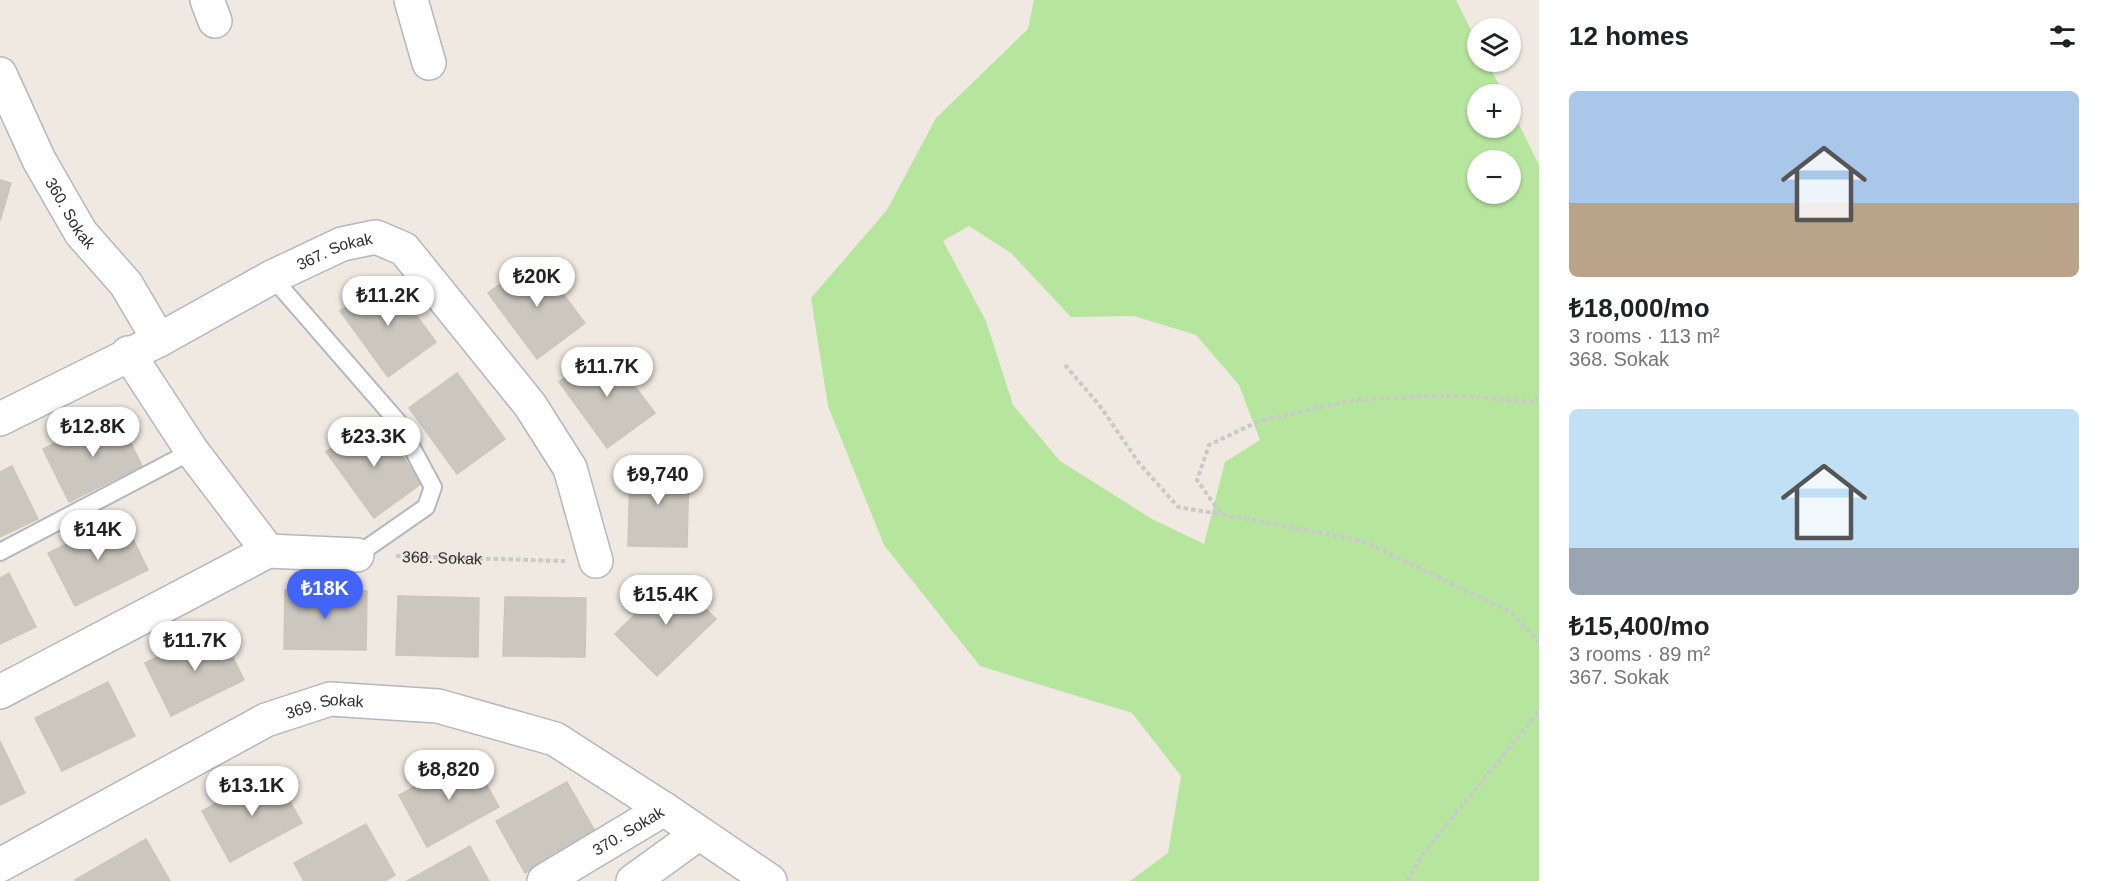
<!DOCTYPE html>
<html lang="en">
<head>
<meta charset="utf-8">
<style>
	:root { --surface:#fff; --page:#f2f2f2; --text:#202124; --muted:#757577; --accent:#4264fb }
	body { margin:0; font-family:Helvetica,sans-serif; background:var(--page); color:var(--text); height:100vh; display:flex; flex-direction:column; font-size:22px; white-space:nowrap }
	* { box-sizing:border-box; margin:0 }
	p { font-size:20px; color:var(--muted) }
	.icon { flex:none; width:33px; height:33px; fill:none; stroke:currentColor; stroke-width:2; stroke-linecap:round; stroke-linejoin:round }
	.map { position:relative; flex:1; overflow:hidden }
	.drawer { display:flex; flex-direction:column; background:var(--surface); width:570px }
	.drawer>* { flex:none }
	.fabs { position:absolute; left:1467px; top:18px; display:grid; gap:12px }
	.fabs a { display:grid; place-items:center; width:54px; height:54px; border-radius:50%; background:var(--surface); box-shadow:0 2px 4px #0004; font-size:30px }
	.price { position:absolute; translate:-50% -51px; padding:0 14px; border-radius:21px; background:#fff; color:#222; font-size:20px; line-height:39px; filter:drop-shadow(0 2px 3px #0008) }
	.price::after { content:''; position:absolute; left:50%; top:36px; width:18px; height:14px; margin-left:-9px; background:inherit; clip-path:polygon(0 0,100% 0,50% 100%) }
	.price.selected { background:var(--accent); color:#fff }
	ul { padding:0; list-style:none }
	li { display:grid; align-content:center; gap:12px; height:318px; padding:0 30px }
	li span { display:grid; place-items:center; height:186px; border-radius:9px; color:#555 }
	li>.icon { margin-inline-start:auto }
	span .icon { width:108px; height:108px; fill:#fffc; stroke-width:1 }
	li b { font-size:26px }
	h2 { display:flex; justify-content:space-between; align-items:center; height:72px; padding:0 30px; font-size:26px }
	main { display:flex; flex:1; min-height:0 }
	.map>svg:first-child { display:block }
</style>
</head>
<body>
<main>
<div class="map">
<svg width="1539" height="881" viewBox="0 0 1539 881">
	<rect width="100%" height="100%" fill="#efe9e1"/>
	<path fill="#b6e59e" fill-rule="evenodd" d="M1034,0h422l21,42 1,20h9l17,32h-26v34h32l1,-20 28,57v716h-409l38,-28 13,-77 -49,-63 -152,-47 -96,-121 -56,-139 -17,-108 76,-88 49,-92 92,-89zM1478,160h32v34h-32zM969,226l42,27 60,64 63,-1 62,19 43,50 21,55 -35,22 -21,82 -52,-25 -92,-58 -47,-56 -27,-84 -43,-80z"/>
	<g fill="#cbc7bf" stroke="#cbc5ba" stroke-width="1.5">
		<polygon points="0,180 11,183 0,221"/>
		<polygon points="536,258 585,323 537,359 488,293"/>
		<polygon points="388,277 436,342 388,377 340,311"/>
		<polygon points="606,348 655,413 607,448 559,382"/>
		<polygon points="457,373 505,439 457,474 409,408"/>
		<polygon points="116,413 142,466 69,502 43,449"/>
		<polygon points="373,417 422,483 374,518 326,452"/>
		<polygon points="630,465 689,466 687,547 628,546"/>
		<polygon points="12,466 38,519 0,537 0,472"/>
		<polygon points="122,517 148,570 75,606 48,553"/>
		<polygon points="9,573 36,627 0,644 0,578"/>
		<polygon points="674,577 716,619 657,676 615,634"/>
		<polygon points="285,590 367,591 366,650 284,649"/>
		<polygon points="398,596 479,598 478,657 396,655"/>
		<polygon points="505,597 586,598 585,657 503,656"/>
		<polygon points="218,627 244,680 171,716 145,663"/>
		<polygon points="108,682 135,736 62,771 35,718"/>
		<polygon points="0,741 25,793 0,805"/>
		<polygon points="470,756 499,807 427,847 399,795"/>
		<polygon points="273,771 302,823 230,862 202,811"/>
		<polygon points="567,782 596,833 525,873 496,821"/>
		<polygon points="366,824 395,875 385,881 304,881 294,863"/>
		<polygon points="146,839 170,881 76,881 75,880"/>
		<polygon points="470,846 489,881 407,881"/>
	</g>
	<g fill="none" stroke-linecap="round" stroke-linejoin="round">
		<g stroke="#b4b7c1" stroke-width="20">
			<g id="service">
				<polyline points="272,277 398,422 433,487 426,507 357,555"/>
				<polyline points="0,552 192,451"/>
			</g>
		</g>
		<g stroke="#b4b7c1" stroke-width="36">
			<g id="minor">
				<polyline points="207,0 215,21"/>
				<polyline points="411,0 429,63"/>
				<path id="s2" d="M0,74l39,86 42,73 45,51 33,56"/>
				<polyline points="128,353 192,451 268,551"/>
				<path id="s3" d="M0,419l159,-79 113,-63 70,-33 34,-7 28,12 126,156 40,63 26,93"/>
				<polyline points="0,692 268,551 357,555"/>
				<path id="s4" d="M0,865l266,-145 64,-21 108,7 117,33 109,70"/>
				<path id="s5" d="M544,881l120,-72 106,72"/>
				<polyline points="633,881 698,834"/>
			</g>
		</g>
		<g stroke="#c9c9c9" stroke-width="4" stroke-dasharray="4.5 3" stroke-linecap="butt">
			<polyline points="1065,365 1100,406 1139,463 1178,507 1220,514"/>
			<polyline points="1539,397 1533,402 1448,395 1354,400 1259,421 1209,445 1197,480 1221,514 1363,541 1511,612 1539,642"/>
			<path id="s1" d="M396,556l169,5"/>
			<polyline points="1407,881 1423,854 1539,711"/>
		</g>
		<use href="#service" stroke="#fff" stroke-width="16"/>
		<use href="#minor" stroke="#fff" stroke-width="33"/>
	</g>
	<g text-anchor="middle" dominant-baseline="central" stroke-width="5" stroke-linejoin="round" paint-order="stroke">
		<g font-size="16" fill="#2e2e2e" stroke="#fff">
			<text stroke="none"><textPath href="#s2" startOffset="156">360. Sokak</textPath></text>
			<text stroke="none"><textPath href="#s3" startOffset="375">367. Sokak</textPath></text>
			<text stroke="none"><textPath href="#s1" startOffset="46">368. Sokak</textPath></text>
			<text stroke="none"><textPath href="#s4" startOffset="364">369. Sokak</textPath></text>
			<text stroke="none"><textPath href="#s5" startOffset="98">370. Sokak</textPath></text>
		</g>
	</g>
</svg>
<div class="fabs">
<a><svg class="icon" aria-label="layers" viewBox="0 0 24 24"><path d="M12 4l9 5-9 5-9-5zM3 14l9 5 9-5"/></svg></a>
<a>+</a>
<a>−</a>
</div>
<b class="price" style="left:537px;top:308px">₺20K</b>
<b class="price" style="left:388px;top:327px">₺11.2K</b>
<b class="price" style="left:607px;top:398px">₺11.7K</b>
<b class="price" style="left:93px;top:458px">₺12.8K</b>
<b class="price" style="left:374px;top:468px">₺23.3K</b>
<b class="price" style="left:658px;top:506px">₺9,740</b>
<b class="price" style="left:98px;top:561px">₺14K</b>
<b class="price selected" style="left:325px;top:620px">₺18K</b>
<b class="price" style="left:666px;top:626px">₺15.4K</b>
<b class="price" style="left:195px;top:672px">₺11.7K</b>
<b class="price" style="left:449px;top:801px">₺8,820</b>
<b class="price" style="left:252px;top:817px">₺13.1K</b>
</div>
<section class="drawer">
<h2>12 homes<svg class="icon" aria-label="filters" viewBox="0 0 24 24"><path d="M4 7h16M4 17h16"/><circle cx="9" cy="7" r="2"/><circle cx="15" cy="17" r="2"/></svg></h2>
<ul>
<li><span style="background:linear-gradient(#a9c7e8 60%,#b9a48a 0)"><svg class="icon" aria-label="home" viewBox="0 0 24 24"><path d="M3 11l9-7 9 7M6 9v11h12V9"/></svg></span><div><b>₺18,000/mo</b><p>3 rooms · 113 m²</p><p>368. Sokak</p></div></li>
<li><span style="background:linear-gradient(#bfe0f5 75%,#9aa5b1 0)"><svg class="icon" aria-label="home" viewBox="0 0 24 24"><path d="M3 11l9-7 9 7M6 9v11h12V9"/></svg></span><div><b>₺15,400/mo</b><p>3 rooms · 89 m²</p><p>367. Sokak</p></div></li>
</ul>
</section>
</main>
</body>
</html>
